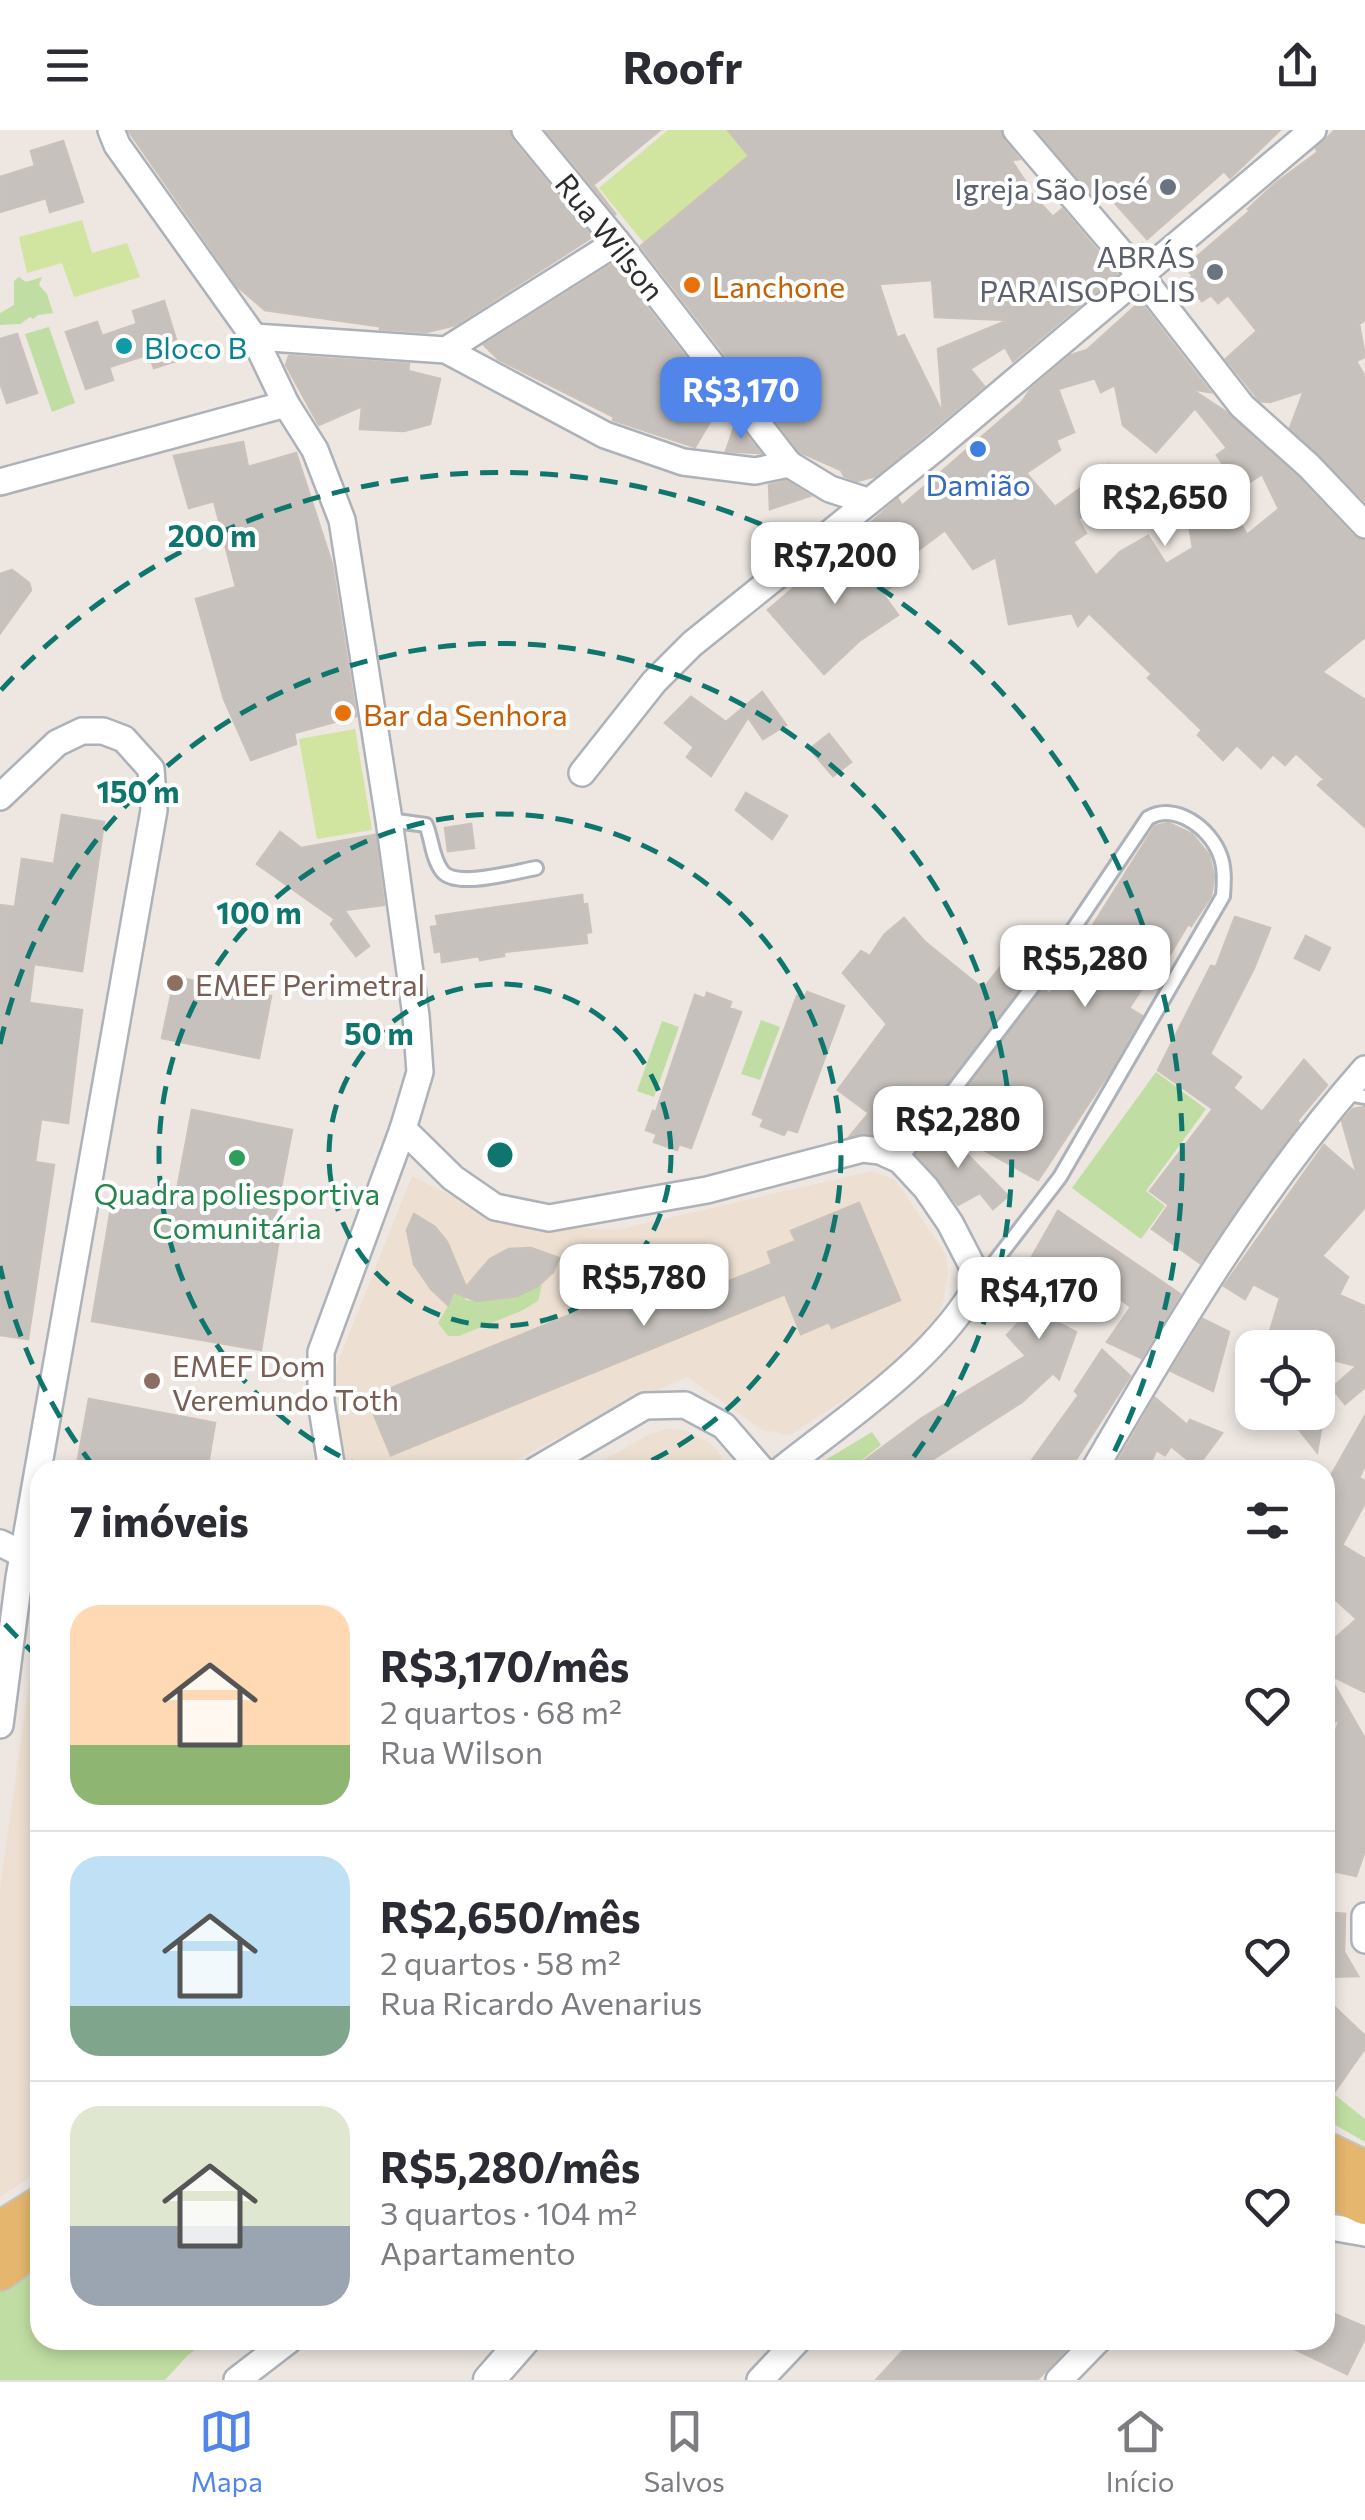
<!DOCTYPE html>
<html lang="pt">
<head>
<meta charset="utf-8">
<style>
	:root { --surface:#fff; --page:#f7f7f7; --text:#2b2b33; --muted:#7c7c81; --line:#e1e1e2; --accent:#5185ea }
	body { margin:0; font-family:Commissioner,sans-serif; background:var(--page); color:var(--text); height:100vh; display:flex; flex-direction:column; font-size:38px; white-space:nowrap }
	* { box-sizing:border-box; margin:0 }
	p { font-size:32px; color:var(--muted) }
	.icon { flex:none; width:55px; height:55px; fill:none; stroke:currentColor; stroke-width:2; stroke-linecap:round; stroke-linejoin:round }
	.map { position:relative; flex:1; overflow:hidden }
	.details { position:absolute; left:30px; top:1330px; width:1305px; height:890px; display:flex; flex-direction:column; background:var(--surface); border-radius:30px; box-shadow:0 5px 15px #0003 }
	.details>* { flex:none }
	.tools { position:absolute; left:1235px; top:1200px; display:grid; gap:20px }
	.tools a { display:grid; place-items:center; width:100px; height:100px; border-radius:20px; background:var(--surface); box-shadow:0 5px 15px #0003; font-size:50px }
	.price { position:absolute; translate:-50% -85px; padding:0 22px; border-radius:20px; background:#fff; color:#222; font-size:32px; line-height:65px; filter:drop-shadow(0 2px 5px #0008) }
	.price::after { content:''; position:absolute; left:50%; top:60px; width:30px; height:22px; margin-left:-15px; background:inherit; clip-path:polygon(0 0,100% 0,50% 100%) }
	.price.active { background:var(--accent); color:#fff }
	ul { padding:0; list-style:none }
	li { display:flex; align-items:center; gap:30px; height:250px; padding:0 40px }
	li+li { border-top:2px solid var(--line) }
	li span { display:grid; place-items:center; flex:none; width:280px; height:200px; border-radius:30px; color:#555 }
	li>.icon { margin-inline-start:auto }
	span .icon { width:120px; height:120px; fill:#fffc; stroke-width:1 }
	li b { font-size:42px }
	h2 { display:flex; justify-content:space-between; align-items:center; height:120px; padding:0 40px; font-size:42px }
	header { display:flex; justify-content:space-between; align-items:center; height:130px; padding:0 40px; background:var(--surface); font-size:45px; font-weight:700 }
	.menu { display:flex; justify-content:space-around; align-items:center; height:140px; border-top:2px solid var(--line); background:var(--surface); font-size:28px; color:var(--muted) }
	.menu a { display:grid; justify-items:center; gap:5px }
	.menu .active { color:var(--accent) }
	.map>svg:first-child { display:block }
</style>
</head>
<body>
<header><svg class="icon" aria-label="menu" viewBox="0 0 24 24"><path d="M4 6h16M4 12h16M4 18h16"/></svg>Roofr<svg class="icon" aria-label="share" viewBox="0 0 24 24"><path d="M12 15V3M7 8l5-5 5 5M5 13v7h14v-7"/></svg></header>
<div class="map">
<svg width="1365" height="2250" viewBox="0 0 1365 2250">
	<rect width="100%" height="100%" fill="#ede6e1"/>
	<g fill="#ede0d2">
		<polygon points="872,1041 895,1050 946,1124 948,1144 943,1173 933,1197 900,1227 850,1266 790,1305 763,1300 687,1247 605,1284 496,1340 344,1340 335,1303 336,1237 412,1046 510,1095 616,1100"/>
		<polygon points="667,1299 685,1300 708,1312 718,1321 728,1340 586,1340 648,1305"/>
		<polygon points="40,1477 40,2041 0,2067 0,1758"/>
	</g>
	<g fill="#c0dea3">
		<polygon points="19,147 26,152 42,147 39,155 47,164 53,183 38,185 33,189 30,187 20,194 0,195 0,183 14,175 14,151"/>
		<polygon points="49,197 75,273 52,282 25,204"/>
		<polygon points="761,890 780,897 760,950 741,944"/>
		<polygon points="662,891 679,897 654,967 637,961"/>
		<polygon points="1156,942 1206,979 1146,1061 1165,1076 1141,1109 1072,1058"/>
		<path d="M542,1155l-4,16 -17,10 -62,25h-11l-10,-13 19,-32 9,4 -1,5c31,2 49,-1 77,-15z"/>
		<polygon points="872,1302 881,1315 849,1340 809,1340"/>
		<polygon points="1325,1957 1365,1989 1365,2012 1325,1989"/>
		<polygon points="40,2113 40,2210 209,2210 188,2225 165,2250 0,2250 0,2138"/>
	</g>
	<g fill="#d1e4a0">
		<polygon points="668,0 728,0 749,26 644,113 599,58"/>
		<polygon points="82,90 92,123 127,113 140,147 74,167 62,133 27,143 19,107"/>
		<polygon points="355,599 372,700 317,709 299,609"/>
	</g>
	<g fill="#c6c1bc" stroke="#c9c1ba" stroke-width="2.5" fill-rule="evenodd">
		<polygon points="128,0 509,0 512,10 592,107 455,195 427,202 379,199 385,197 265,180 238,157"/>
		<polygon points="546,0 660,0 593,55 616,85"/>
		<path d="M728,0h272l4,11 15,18 -8,1 18,27 -2,2 26,28 9,-8 55,65 -104,87 -8,-14 -35,22 14,17 -108,90 -19,5 -13,-5 -3,-6 -41,-18 -52,-67 7,-20 -9,-5 -7,12 -98,-126 108,-90zM932,150l3,37 74,3 -71,29 5,65 -39,-79 -7,3 -18,-54z"/>
		<polygon points="1037,0 1280,0 1230,48 1224,41 1147,109 1107,64 1098,71"/>
		<polygon points="1335,0 1365,0 1365,190 1359,194 1365,227 1356,231 1365,247 1365,371 1290,298 1304,261 1270,272 1260,271 1226,229 1257,201 1228,165 1218,173 1211,165 1202,171 1186,152 1193,146 1185,137 1250,81 1248,79 1276,53 1318,22 1316,19"/>
		<polygon points="63,11 83,72 50,82 46,68 0,82 0,47 35,36 31,21"/>
		<polygon points="613,134 721,273 695,317 613,290 614,287 498,229 484,215"/>
		<polygon points="164,171 182,229 154,238 149,224 109,237 113,250 86,259 66,202 97,192 102,206 137,194 133,181"/>
		<path d="M1140,172l70,90 -19,-3 35,23 72,66 55,58 12,5v96l-43,35 43,28v127l-47,-42 6,-6 -28,-26 -11,12 -12,-11 -12,14 -24,-23 -14,15 -25,-25 4,-5 -54,-52 4,-4 -63,-61 -11,13 -6,-13 -63,11 -13,-67 -23,12 -28,-39 -36,27 10,14 -24,14 -28,-59 31,-27 4,7 120,-104 8,-12 41,-35 16,-5zM1095,248l6,14 14,-7 8,40 33,27 39,-44 32,40 -10,7 22,34 23,-15 17,35 -32,26 -15,-26 -13,9 -30,6 4,24 -27,16 -18,-28 -28,16 -24,24 -23,-34 13,-9 -8,-14 46,-30 -15,-24 -22,13 2,4 -34,25 -29,-34 34,-23 -4,-10 18,-8 -16,-43z"/>
		<polygon points="17,204 37,263 7,273 0,252 0,209"/>
		<polygon points="289,226 409,234 408,241 440,249 430,294 404,301 360,299 362,276 319,295 286,235"/>
		<polygon points="736,292 760,323 726,321"/>
		<polygon points="243,312 248,337 296,323 332,434 356,586 294,603 296,614 251,630 224,569 196,469 236,457 214,371 189,378 174,326"/>
		<polygon points="786,351 810,366 770,379 769,355"/>
		<polygon points="850,410 891,457 882,463 898,485 859,511 824,544 768,480"/>
		<polygon points="12,440 29,453 31,460 0,503 0,444"/>
		<polygon points="762,562 786,595 763,609 748,587 711,646 687,627 694,617 665,593 691,567 726,592"/>
		<polygon points="829,604 851,632 833,646 810,619"/>
		<polygon points="746,663 787,686 772,709 736,680"/>
		<polygon points="62,685 104,692 82,841 34,834 29,873 82,880 68,993 41,989 35,1032 54,1035 28,1209 0,1205 0,775 15,777 22,729 54,734"/>
		<polygon points="1168,693 1192,704 1209,725 1214,746 1211,766 1191,796 1188,794 1163,836 1158,833 1129,878 1142,886 1108,944 1038,1050 939,995 1043,859 1050,864 1155,696"/>
		<polygon points="471,694 474,718 448,721 445,698"/>
		<polygon points="280,702 301,718 375,705 384,775 344,780 369,816 356,826 331,794 335,789 257,734"/>
		<polygon points="582,765 583,775 587,774 591,802 586,803 587,813 504,822 504,826 480,830 479,826 442,832 441,821 435,822 431,797 438,796 436,786"/>
		<polygon points="1235,787 1270,798 1254,838 1210,924 1241,947 1233,958 1262,982 1304,930 1327,955 1297,991 1299,993 1200,1133 1152,1099 1169,1075 1150,1061 1213,979 1158,940 1211,836 1216,837"/>
		<polygon points="904,788 925,812 983,859 1006,830 1028,847 910,1001 850,1006 869,983 838,960 887,894 843,843 861,821 870,826 884,805"/>
		<polygon points="1306,806 1330,818 1319,840 1295,828"/>
		<polygon points="175,847 271,866 259,928 162,908"/>
		<polygon points="807,862 844,876 797,1002 787,999 784,1005 761,996 764,989 753,984 797,866 804,869"/>
		<polygon points="707,863 731,872 729,878 741,882 691,1018 679,1014 677,1020 654,1012 657,1004 646,1000 653,981 656,982 695,865 705,869"/>
		<polygon points="1365,977 1365,1077 1322,1126 1348,1147 1339,1165 1364,1176 1365,1257 1345,1274 1332,1258 1357,1236 1318,1226 1318,1218 1265,1218 1280,1168 1253,1154 1245,1169 1224,1156 1324,1015 1357,1044 1342,991 1353,979"/>
		<polygon points="192,980 292,1000 275,1088 282,1090 261,1220 92,1191 114,1061 175,1071"/>
		<polygon points="939,996 1008,1066 993,1079 980,1063 958,1075 917,1024"/>
		<polygon points="859,1073 900,1170 832,1198 829,1192 801,1204 785,1164 391,1325 367,1268 655,1150 658,1159 705,1140 722,1154 772,1134 768,1122 796,1111 791,1101"/>
		<polygon points="1058,1081 1180,1164 1141,1228 1107,1212 1131,1177 1083,1141 1051,1189 1076,1202 1059,1249 1053,1243 1022,1272 916,1340 852,1340 922,1288 1026,1226 1007,1205 1022,1189 1044,1152 1025,1139"/>
		<polygon points="414,1084 435,1097 447,1112 466,1157 490,1129 509,1119 531,1118 559,1128 553,1142 538,1156 517,1166 477,1171 454,1162 448,1175 431,1159 414,1134 407,1100"/>
		<polygon points="1203,1189 1229,1202 1213,1261 1171,1241"/>
		<polygon points="1102,1220 1130,1246 1069,1340 1025,1340 1079,1265 1075,1261"/>
		<polygon points="1155,1268 1187,1295 1190,1290 1222,1303 1197,1337 1171,1316 1165,1325 1156,1320 1148,1340 1113,1340"/>
		<polygon points="89,1269 215,1293 207,1340 76,1340"/>
		<polygon points="1284,1282 1324,1282 1317,1322 1301,1302"/>
		<polygon points="1365,1286 1365,1335 1359,1348 1365,1351 1365,1373 1342,1415 1365,1429 1365,1562 1328,1544 1365,1609 1365,1720 1356,1746 1325,1739 1325,1633 1340,1589 1325,1596 1325,1517 1357,1489 1335,1469 1326,1443 1325,1445 1325,1356"/>
		<polygon points="1325,1782 1345,1784 1344,1822 1358,1846 1325,1847"/>
		<polygon points="1325,1868 1365,1906 1365,1918 1325,1975"/>
		<polygon points="1325,2180 1365,2197 1365,2208 1347,2244 1276,2210 1325,2210"/>
		<polygon points="913,2210 1075,2210 1037,2250 876,2250"/>
	</g>
	<g fill="none" stroke-linecap="round" stroke-linejoin="round">
		<g stroke="#adb1b8" stroke-width="18">
			<g id="service">
				<path d="M389,690l37,5c6,14 6,33 16,46 13,18 72,1 94,-3"/>
				<polyline points="1344,963 1365,967"/>
				<path d="M900,1030l147,-192 101,-150c27,-16 62,10 72,37 5,13 4,27 3,41l-163,281 -80,104"/>
			</g>
		</g>
		<g stroke="#adb1b8" stroke-width="30">
			<g id="minor">
				<polyline points="111,0 117,15 254,207 286,274 315,320 342,390 389,690 416,886 420,942 403,999 321,1222 321,1272 332,1340"/>
				<polyline points="525,0 617,112 789,334 830,359 867,371"/>
				<polyline points="1016,0 1140,145 1242,276 1309,336 1365,395"/>
				<polyline points="254,207 446,220 605,305 683,332 755,341 789,334"/>
				<polyline points="446,220 617,112"/>
				<polyline points="0,352 286,274"/>
				<polyline points="582,643 654,552 692,514 937,317 1313,0"/>
				<polyline points="0,667 57,613 82,601 103,601 124,609 151,639 154,680 19,1448 0,1595"/>
				<path d="M403,999l50,49 42,29 54,11 158,-28 156,-41 17,2 20,9 26,28 24,35 30,58c-45,80 -129,133 -199,189"/>
				<polyline points="536,1340 645,1276 685,1275 724,1296 762,1340"/>
				<path d="M1094,1340c81,-140 164,-280 271,-401"/>
				<polyline points="0,1413 40,1433"/>
				<polyline points="1365,1786 1365,1810"/>
				<polyline points="1325,2096 1365,2103"/>
				<polyline points="237,2250 289,2210"/>
				<polyline points="760,2250 798,2210"/>
				<polyline points="1059,2250 1098,2210"/>
			</g>
		</g>
		<g stroke="#adb1b8" stroke-width="35">
			<polyline id="tertiary" points="489,2250 524,2210"/>
		</g>
		<g stroke="#c4c4c4" stroke-width="42">
			<g id="primary">
				<polyline points="1325,2021 1365,2040"/>
				<polyline points="1325,2056 1365,2075"/>
				<polyline points="0,2101 40,2076"/>
				<polyline points="0,2141 40,2112"/>
			</g>
		</g>
		<use href="#service" stroke="#fff" stroke-width="12"/>
		<use href="#minor" stroke="#fff" stroke-width="25"/>
		<use href="#tertiary" stroke="#fff" stroke-width="30"/>
		<use href="#primary" stroke="#e5b76e" stroke-width="38"/>
	</g>
	<g fill="none" stroke="#0f766e" stroke-width="5" stroke-dasharray="18 12">
		<circle cx="500" cy="1025" r="171"/>
		<path d="M367 1339A341 341 0 1 1 633 1339"/>
		<path d="M94 1337A512 512 0 0 1 0 1136M0 914A512 512 0 1 1 906 1337"/>
		<path d="M39 1528A682 682 0 0 1 1 1490M1 560A682 682 0 0 1 1105 1340"/>
	</g>
	<g fill="#6b7280" stroke="#fff" stroke-width="4">
		<circle cx="1168" cy="57" r="10"/>
		<circle cx="1215" cy="142" r="10"/>
	</g>
	<g fill="#e8710a" stroke="#fff" stroke-width="4">
		<circle cx="692" cy="155" r="10"/>
		<circle cx="343" cy="583" r="10"/>
	</g>
	<circle fill="#0f9aa8" stroke="#fff" stroke-width="4" cx="124" cy="216" r="10"/>
	<circle fill="#3f7fe0" stroke="#fff" stroke-width="4" cx="978" cy="319" r="10"/>
	<g fill="#8d6e63" stroke="#fff" stroke-width="4">
		<circle cx="175" cy="853" r="10"/>
		<circle cx="152" cy="1251" r="10"/>
	</g>
	<circle fill="#2e9e5b" stroke="#fff" stroke-width="4" cx="237" cy="1028" r="10"/>
	<g text-anchor="middle" dominant-baseline="central" stroke-width="8" stroke-linejoin="round" paint-order="stroke">
		<g font-size="30" fill="#5b616d" stroke="#fff" text-anchor="end">
			<text x="1148" y="57">Igreja São José</text>
			<text x="1195" y="125">ABRÁS<tspan x="1195" dy="34">PARAISOPOLIS</tspan></text>
		</g>
		<g font-size="30" fill="#2d2d2d" stroke="#fff">
			<text transform="translate(611 106) rotate(51)">Rua Wilson</text>
		</g>
		<g font-size="30" fill="#c56008" stroke="#fff" text-anchor="start">
			<text x="712" y="155">Lanchone</text>
			<text x="363" y="583">Bar da Senhora</text>
		</g>
		<g font-size="30" fill="#0d838f" stroke="#fff" text-anchor="start">
			<text x="144" y="216">Bloco B</text>
		</g>
		<g font-size="30" fill="#366cbe" stroke="#fff">
			<text x="978" y="353">Damião</text>
		</g>
		<g font-size="30" fill="#785e54" stroke="#fff" text-anchor="start">
			<text x="195" y="853">EMEF Perimetral</text>
			<text x="172" y="1234">EMEF Dom<tspan x="172" dy="34">Veremundo Toth</tspan></text>
		</g>
		<g font-size="30" fill="#27864d" stroke="#fff">
			<text x="237" y="1062">Quadra poliesportiva<tspan x="237" dy="34">Comunitária</tspan></text>
		</g>
	</g>
	<circle cx="500" cy="1025" r="15" fill="#0f766e" stroke="#fff" stroke-width="5"/>
	<g font-size="30" text-anchor="middle" font-weight="bold" fill="#0f766e" stroke="#fff" stroke-width="8" stroke-linejoin="round" paint-order="stroke">
		<text x="212" y="417">200 m</text>
		<text x="138" y="673">150 m</text>
		<text x="259" y="794">100 m</text>
		<text x="379" y="915">50 m</text>
	</g>
</svg>
<div class="tools">
<a><svg class="icon" aria-label="locate" viewBox="0 0 24 24"><circle cx="12" cy="12" r="6"/><path d="M12 2v4M12 18v4M2 12h4M18 12h4"/></svg></a>
</div>
<b class="price active" style="left:741px;top:312px">R$3,170</b>
<b class="price" style="left:1165px;top:419px">R$2,650</b>
<b class="price" style="left:835px;top:477px">R$7,200</b>
<b class="price" style="left:1085px;top:880px">R$5,280</b>
<b class="price" style="left:958px;top:1041px">R$2,280</b>
<b class="price" style="left:644px;top:1199px">R$5,780</b>
<b class="price" style="left:1039px;top:1212px">R$4,170</b>
<section class="details">
<h2>7 imóveis<svg class="icon" aria-label="filters" viewBox="0 0 24 24"><path d="M4 7h16M4 17h16"/><circle cx="9" cy="7" r="2"/><circle cx="15" cy="17" r="2"/></svg></h2>
<ul>
<li><span style="background:linear-gradient(#ffd9b3 70%,#8fb573 0)"><svg class="icon" aria-label="home" viewBox="0 0 24 24"><path d="M3 11l9-7 9 7M6 9v11h12V9"/></svg></span><div><b>R$3,170/mês</b><p>2 quartos · 68 m²</p><p>Rua Wilson</p></div><svg class="icon" aria-label="heart" viewBox="0 0 24 24"><path d="M12 20l-8-8c-3-5 5-10 8-4 3-6 11-1 8 4z"/></svg></li>
<li><span style="background:linear-gradient(#bfe0f5 75%,#7fa58c 0)"><svg class="icon" aria-label="home" viewBox="0 0 24 24"><path d="M3 11l9-7 9 7M6 9v11h12V9"/></svg></span><div><b>R$2,650/mês</b><p>2 quartos · 58 m²</p><p>Rua Ricardo Avenarius</p></div><svg class="icon" aria-label="heart" viewBox="0 0 24 24"><path d="M12 20l-8-8c-3-5 5-10 8-4 3-6 11-1 8 4z"/></svg></li>
<li><span style="background:linear-gradient(#dfe7d0 60%,#9aa5b1 0)"><svg class="icon" aria-label="home" viewBox="0 0 24 24"><path d="M3 11l9-7 9 7M6 9v11h12V9"/></svg></span><div><b>R$5,280/mês</b><p>3 quartos · 104 m²</p><p>Apartamento</p></div><svg class="icon" aria-label="heart" viewBox="0 0 24 24"><path d="M12 20l-8-8c-3-5 5-10 8-4 3-6 11-1 8 4z"/></svg></li>
</ul>
</section>
</div>
<nav class="menu">
<a class="active"><svg class="icon" aria-label="map" viewBox="0 0 24 24"><path d="M3 6l6-2 6 2 6-2v14l-6 2-6-2-6 2zM9 4v14M15 6v14"/></svg>Mapa</a>
<a><svg class="icon" aria-label="saved" viewBox="0 0 24 24"><path d="M7 4h10v16l-5-4-5 4z"/></svg>Salvos</a>
<a><svg class="icon" aria-label="home" viewBox="0 0 24 24"><path d="M3 11l9-7 9 7M6 9v11h12V9"/></svg>Início</a>
</nav>
</body>
</html>
